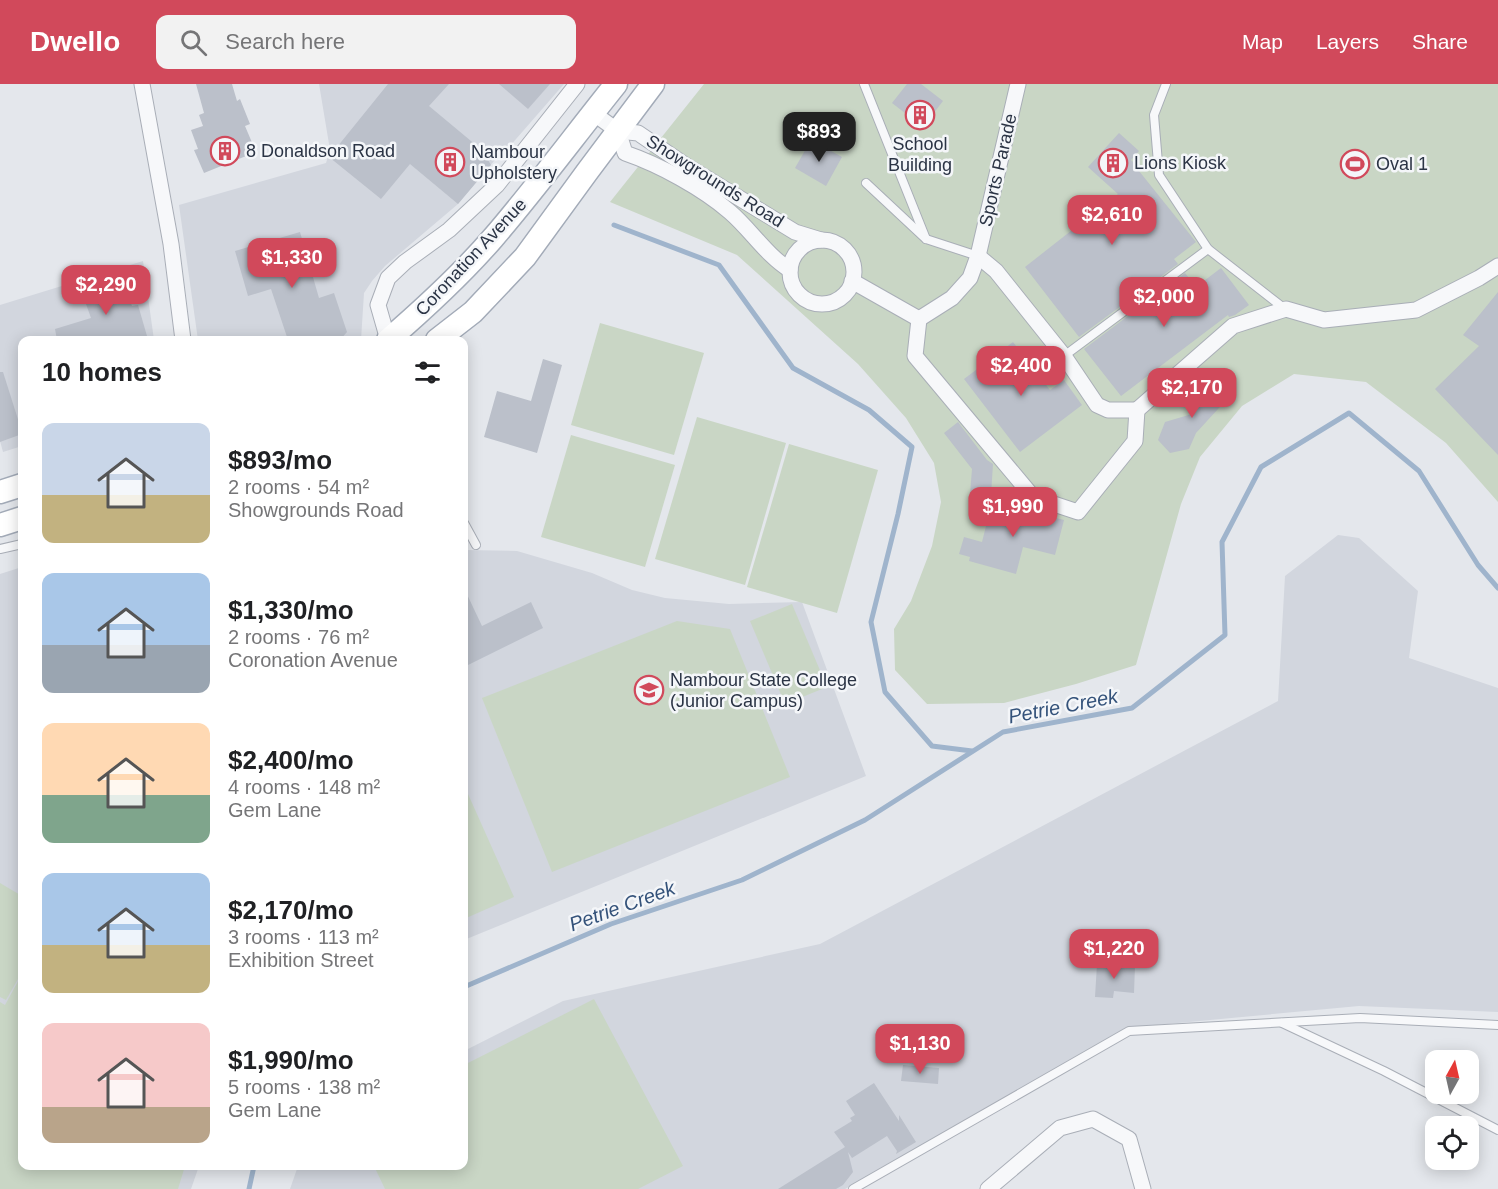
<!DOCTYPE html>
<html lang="en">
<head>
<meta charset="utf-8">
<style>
	:root { --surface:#fff; --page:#f2f2f2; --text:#202124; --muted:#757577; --accent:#d1495b }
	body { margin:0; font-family:Arial,sans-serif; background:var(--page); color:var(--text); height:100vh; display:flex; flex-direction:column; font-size:22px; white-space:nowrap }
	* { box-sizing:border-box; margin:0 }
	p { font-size:20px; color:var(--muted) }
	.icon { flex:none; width:33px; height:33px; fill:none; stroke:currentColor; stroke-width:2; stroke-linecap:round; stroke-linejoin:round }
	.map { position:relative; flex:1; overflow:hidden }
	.side { position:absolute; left:18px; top:252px; width:450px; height:834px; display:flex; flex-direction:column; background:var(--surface); border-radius:12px; box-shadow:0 3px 15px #0003 }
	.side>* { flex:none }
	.needle { width:39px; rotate:8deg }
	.fabs { position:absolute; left:1425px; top:966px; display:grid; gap:12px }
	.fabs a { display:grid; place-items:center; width:54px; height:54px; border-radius:12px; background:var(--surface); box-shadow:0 3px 15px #0003; font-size:30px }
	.price { position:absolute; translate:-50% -51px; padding:0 14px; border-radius:12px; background:var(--accent); color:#fff; font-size:20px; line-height:39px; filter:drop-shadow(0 2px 3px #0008) }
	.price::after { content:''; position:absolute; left:50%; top:36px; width:18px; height:14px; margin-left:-9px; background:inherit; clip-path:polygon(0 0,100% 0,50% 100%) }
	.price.active { background:#222; color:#fff }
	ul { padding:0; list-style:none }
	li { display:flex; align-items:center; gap:18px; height:150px; padding:0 24px }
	li span { display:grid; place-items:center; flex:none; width:168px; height:120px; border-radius:12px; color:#555 }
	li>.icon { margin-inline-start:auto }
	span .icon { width:72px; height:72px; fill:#fffc; stroke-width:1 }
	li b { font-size:26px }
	h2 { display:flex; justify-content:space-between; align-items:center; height:72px; padding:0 24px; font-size:26px }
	header { display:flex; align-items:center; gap:36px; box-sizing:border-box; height:84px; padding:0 30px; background:var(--accent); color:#fff }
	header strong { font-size:28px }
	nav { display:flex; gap:33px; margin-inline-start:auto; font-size:21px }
	.search { width:420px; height:54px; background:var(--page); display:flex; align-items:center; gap:15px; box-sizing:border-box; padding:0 21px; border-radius:12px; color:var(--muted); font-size:22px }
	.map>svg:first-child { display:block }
</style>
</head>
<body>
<header>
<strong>Dwello</strong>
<div class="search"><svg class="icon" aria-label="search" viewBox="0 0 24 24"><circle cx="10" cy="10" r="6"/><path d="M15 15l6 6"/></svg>Search here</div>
<nav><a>Map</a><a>Layers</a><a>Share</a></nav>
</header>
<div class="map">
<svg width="1498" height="1105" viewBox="0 0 1498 1105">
	<rect width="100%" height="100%" fill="#e4e7ec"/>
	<g fill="#d2d6de">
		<polygon points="319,0 564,0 503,70 494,77 458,120 385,182 372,197 364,209 361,256 198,256 179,121 326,79 330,66"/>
		<polygon points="143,177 154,256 22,256 22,362 3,368 0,357 0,221"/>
		<polygon points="1338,451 1359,454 1418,507 1409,574 1498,604 1498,928 1359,922 1125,944 845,1105 290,1105 298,1082 464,1082 464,967 563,917 820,860 1278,617 1285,492"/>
		<polygon points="464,466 517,467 592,489 632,506 665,514 729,520 802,518 866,692 464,856"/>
		<polygon points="22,483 22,1082 199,1082 191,1105 0,1105 0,490"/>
	</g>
	<g fill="#c9d6c5">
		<polygon points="704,0 1498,0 1498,418 1446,359 1366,298 1294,290 1242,322 1200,373 1181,420 1136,581 1076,600 1004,619 927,620 895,586 894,545 911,517 932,462 941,418 934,379 906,334 858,280 737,171 610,118"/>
		<polygon points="600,239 704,269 674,371 571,341"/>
		<polygon points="697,333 786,359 745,501 655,475"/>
		<polygon points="571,351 675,381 645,483 541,453"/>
		<polygon points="789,360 878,386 837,529 747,503"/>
		<polygon points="792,520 827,603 785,620 750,537"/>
		<polygon points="677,537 730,545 790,693 552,788 482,614"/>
		<polygon points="464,701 514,813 464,835"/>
		<polygon points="0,799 22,812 22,888 6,916 0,913"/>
		<polygon points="22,890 22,1082 185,1082 178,1105 0,1105 0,918 5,921"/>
		<polygon points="594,915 683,1082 638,1105 385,1105 374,1082 464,1082 464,981"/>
	</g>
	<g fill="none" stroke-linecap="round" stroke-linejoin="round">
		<g stroke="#9fb4cc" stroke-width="5">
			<polyline points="614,141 719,181 793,284 869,326 912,363 898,430 871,538 885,608 932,662 972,667"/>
			<polyline points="464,903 611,840 742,796 865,736 1003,648 1132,624 1225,551 1222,458 1261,383 1349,329 1419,387 1478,481 1498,504"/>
			<polyline points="249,1105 254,1082"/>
		</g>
	</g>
	<g fill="#bbc0ca">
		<polygon points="196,0 232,0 237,17 240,15 250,40 245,42 256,68 204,89 194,66 198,65 191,46 203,42 199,31 204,29"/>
		<polygon points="388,0 449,0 429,22 489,72 488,76 491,81 458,120 410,80 381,115 329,73"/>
		<polygon points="499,0 550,0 528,25"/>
		<polygon points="907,0 921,0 943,17 923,43 892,19"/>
		<polygon points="1119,49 1139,67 1131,76 1136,81 1135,82 1196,158 1174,175 1178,180 1079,253 1025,183 1118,110 1088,83"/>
		<polygon points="811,56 842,73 826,102 795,84"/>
		<polygon points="300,148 319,214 334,209 347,248 340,256 288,256 271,205 248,212 235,167"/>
		<polygon points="1221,184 1249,221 1235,231 1229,233 1228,231 1121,312 1084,265 1185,189 1196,203"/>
		<polygon points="116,194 120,205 125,203 132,222 138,221 147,252 129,256 57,256 55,245 91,234 81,206"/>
		<polygon points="1498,208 1498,371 1435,305 1479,262 1463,251"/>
		<polygon points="1013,258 1050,306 1064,296 1082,321 1020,368 964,295"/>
		<polygon points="543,275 562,281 537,369 484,353 497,307 531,317"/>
		<polygon points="0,288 3,288 22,348 22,350 0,358"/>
		<polygon points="1211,296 1229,313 1196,349 1189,365 1170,369 1158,356 1165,338 1192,330 1194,311"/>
		<polygon points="958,338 987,376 993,380 991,411 970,410 972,385 944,349"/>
		<polygon points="992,418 1064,436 1055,471 1023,463 1016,490 969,477 970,473 959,470 964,453 982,458"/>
		<polygon points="464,504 482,542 531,518 543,544 464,583"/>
		<polygon points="1097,880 1135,882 1134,909 1114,907 1113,914 1095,913"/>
		<polygon points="903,981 939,984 938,1000 901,997"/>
		<polygon points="874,999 899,1037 899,1031 916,1058 896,1070 897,1067 887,1052 852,1074 848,1068 853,1088 843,1101 836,1105 778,1105 845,1063 834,1048 852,1037 850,1034 855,1031 846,1017"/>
	</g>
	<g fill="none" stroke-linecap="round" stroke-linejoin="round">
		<g stroke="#a9aeb7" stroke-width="10">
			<g id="lane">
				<polyline points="864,0 926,155"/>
				<polyline points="1166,0 1154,31 1159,91 1208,165 1285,225"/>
				<polyline points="866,99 926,155 978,172"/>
				<polyline points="1064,272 1208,165"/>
				<polyline points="464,439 476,461"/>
				<polyline points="0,465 22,460"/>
				<polyline points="1282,939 1384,987 1498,1046"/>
				<polyline points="853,1105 1129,947 1360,934 1498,941"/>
			</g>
		</g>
		<g stroke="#a9aeb7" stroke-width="17">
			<g id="street">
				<polyline points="142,0 171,160 183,256"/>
				<polyline points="593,29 618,47"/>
				<polyline points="618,47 638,49 685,81 795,148 821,156"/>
				<path d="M618,47l7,22c35,12 77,35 105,59 21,18 36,43 60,58"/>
				<circle cx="822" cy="188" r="32"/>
				<polyline points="978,172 996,187 1064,272 1097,321 1108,326 1137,326"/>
				<polyline points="852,197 919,235 952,214 970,194 978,172 1018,0"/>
				<polyline points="919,235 915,272 1033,413 1078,428 1135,357 1137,326"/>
				<polyline points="388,256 378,221 388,194 405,178 449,146 497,101 577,0"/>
				<polyline points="1137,326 1233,242 1286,225 1324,236 1416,226 1479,194 1498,182"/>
				<polyline points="988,1105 1060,1044 1093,1035 1129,1055 1143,1105"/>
			</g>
		</g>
		<g stroke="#a3abb8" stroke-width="25">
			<g id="primary">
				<path d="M388,256c37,-32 73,-65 105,-102 43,-50 82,-103 123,-154"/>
				<polyline points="437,256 473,228 525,173 587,88 653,0"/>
				<polyline points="0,408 22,401"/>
				<polyline points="0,441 22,434"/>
			</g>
		</g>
		<use href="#lane" stroke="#f7f8fa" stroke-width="8"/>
		<use href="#street" stroke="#f7f8fa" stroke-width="15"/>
		<use href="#primary" stroke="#fff" stroke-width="22"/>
	</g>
	<defs>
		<g id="building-ring" transform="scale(1.5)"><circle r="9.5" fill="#f4f6f9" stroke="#d1495b" stroke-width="1.5"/><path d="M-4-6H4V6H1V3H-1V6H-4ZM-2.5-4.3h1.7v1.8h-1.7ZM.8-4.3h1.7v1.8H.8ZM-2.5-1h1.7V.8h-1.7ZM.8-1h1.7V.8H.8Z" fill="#d1495b"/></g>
		<g id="stadium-ring" transform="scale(1.5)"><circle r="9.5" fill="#f4f6f9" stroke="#d1495b" stroke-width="1.5"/><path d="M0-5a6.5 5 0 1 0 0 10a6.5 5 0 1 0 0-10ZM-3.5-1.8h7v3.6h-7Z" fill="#d1495b"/></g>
		<g id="school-ring" transform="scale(1.5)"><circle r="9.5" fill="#f4f6f9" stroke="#d1495b" stroke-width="1.5"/><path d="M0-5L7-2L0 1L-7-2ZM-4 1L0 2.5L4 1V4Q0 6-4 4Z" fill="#d1495b"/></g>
	</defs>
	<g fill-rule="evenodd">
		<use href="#building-ring" x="920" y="31"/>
		<use href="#building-ring" x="225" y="67"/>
		<use href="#building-ring" x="450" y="78"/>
		<use href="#building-ring" x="1113" y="79"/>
		<use href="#stadium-ring" x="1355" y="80"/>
		<use href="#school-ring" x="649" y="606"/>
	</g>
	<g text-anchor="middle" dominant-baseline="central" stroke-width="5" stroke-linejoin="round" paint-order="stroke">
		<g font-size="18" fill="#2b3445" stroke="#f4f6f9" text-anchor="start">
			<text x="920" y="60" text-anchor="middle">School<tspan x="920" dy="21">Building</tspan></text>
			<text x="246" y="67">8 Donaldson Road</text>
			<text x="471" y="68">Nambour<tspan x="471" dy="21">Upholstery</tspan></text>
			<text x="1134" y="79">Lions Kiosk</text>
			<text x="1376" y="80">Oval 1</text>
			<text x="670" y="596">Nambour State College<tspan x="670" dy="21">(Junior Campus)</tspan></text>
		</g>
		<g font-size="18" fill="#2b3445" stroke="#f4f6f9">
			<text transform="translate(998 86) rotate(-77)">Sports Parade</text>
			<text transform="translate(715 97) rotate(32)">Showgrounds Road</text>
			<text transform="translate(471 173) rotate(-47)">Coronation Avenue</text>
		</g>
		<g font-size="20" font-style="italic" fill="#34527a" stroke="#f4f6f9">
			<text transform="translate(1063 622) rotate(-11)">Petrie Creek</text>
			<text transform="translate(622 822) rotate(-20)">Petrie Creek</text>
		</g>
	</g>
</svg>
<div class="fabs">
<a><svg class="needle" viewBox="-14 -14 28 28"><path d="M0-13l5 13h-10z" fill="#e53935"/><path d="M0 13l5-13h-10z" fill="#757577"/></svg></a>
<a><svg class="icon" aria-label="locate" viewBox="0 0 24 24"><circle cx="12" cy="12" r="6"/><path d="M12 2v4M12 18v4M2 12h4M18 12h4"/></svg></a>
</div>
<b class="price active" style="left:819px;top:79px">$893</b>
<b class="price" style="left:1112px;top:162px">$2,610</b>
<b class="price" style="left:292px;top:205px">$1,330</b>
<b class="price" style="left:106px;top:232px">$2,290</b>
<b class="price" style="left:1164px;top:244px">$2,000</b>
<b class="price" style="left:1021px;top:313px">$2,400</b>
<b class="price" style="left:1192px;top:335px">$2,170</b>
<b class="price" style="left:1013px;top:454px">$1,990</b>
<b class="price" style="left:1114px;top:896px">$1,220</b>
<b class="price" style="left:920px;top:991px">$1,130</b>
<section class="side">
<h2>10 homes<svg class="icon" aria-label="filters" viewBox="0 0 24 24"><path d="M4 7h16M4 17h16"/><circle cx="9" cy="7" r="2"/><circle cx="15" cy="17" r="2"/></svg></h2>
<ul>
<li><span style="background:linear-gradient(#c9d6e8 60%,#c2b280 0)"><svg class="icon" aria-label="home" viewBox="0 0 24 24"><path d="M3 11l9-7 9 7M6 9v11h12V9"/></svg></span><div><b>$893/mo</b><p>2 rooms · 54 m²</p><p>Showgrounds Road</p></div></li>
<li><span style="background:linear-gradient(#a9c7e8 60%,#9aa5b1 0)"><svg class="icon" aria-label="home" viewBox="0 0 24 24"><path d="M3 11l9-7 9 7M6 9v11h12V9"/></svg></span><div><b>$1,330/mo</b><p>2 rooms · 76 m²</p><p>Coronation Avenue</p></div></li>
<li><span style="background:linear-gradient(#ffd9b3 60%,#7fa58c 0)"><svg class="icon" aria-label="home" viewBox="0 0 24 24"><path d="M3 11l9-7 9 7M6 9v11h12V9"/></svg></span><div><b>$2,400/mo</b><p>4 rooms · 148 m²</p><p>Gem Lane</p></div></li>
<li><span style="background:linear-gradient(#a9c7e8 60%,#c2b280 0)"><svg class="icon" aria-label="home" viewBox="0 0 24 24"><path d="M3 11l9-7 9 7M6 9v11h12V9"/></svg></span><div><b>$2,170/mo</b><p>3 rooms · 113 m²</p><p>Exhibition Street</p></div></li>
<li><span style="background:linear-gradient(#f6c9c9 70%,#b9a48a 0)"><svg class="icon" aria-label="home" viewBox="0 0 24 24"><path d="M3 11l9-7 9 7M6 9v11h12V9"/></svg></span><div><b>$1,990/mo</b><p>5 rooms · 138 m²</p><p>Gem Lane</p></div></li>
</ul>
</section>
</div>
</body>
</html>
